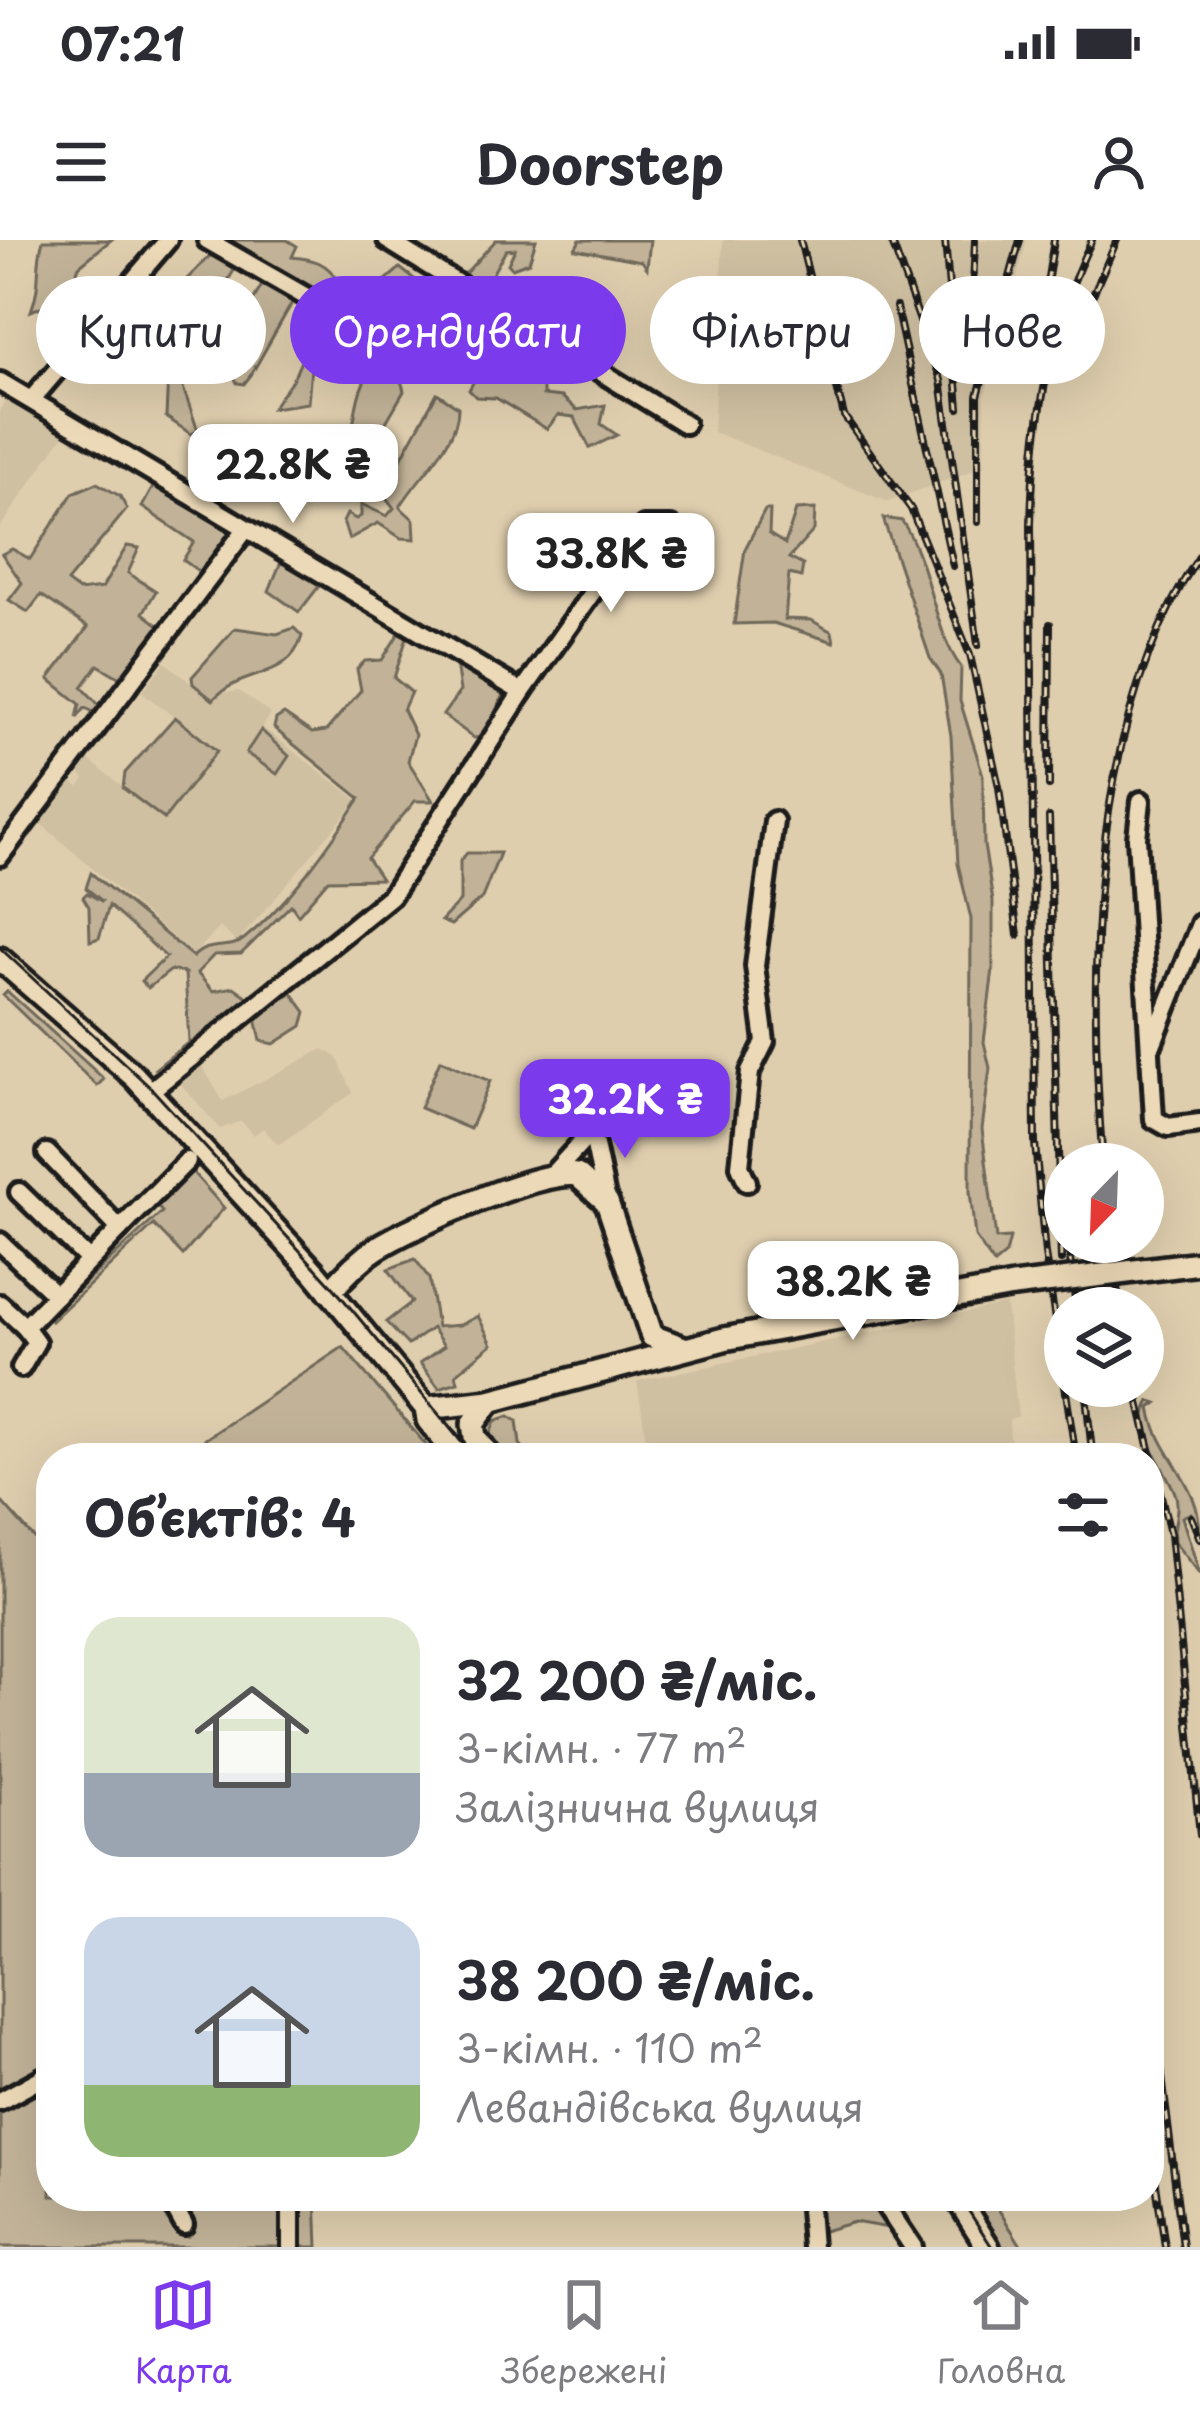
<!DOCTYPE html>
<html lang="uk">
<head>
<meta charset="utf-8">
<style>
	:root { --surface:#fff; --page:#f2f2f3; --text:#2b2b33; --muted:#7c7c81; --line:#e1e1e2; --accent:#7c3aed }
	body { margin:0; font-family:"Playpen Sans",sans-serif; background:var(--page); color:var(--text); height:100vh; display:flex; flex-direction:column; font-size:45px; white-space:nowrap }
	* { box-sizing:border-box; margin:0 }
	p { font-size:39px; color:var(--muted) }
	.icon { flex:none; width:66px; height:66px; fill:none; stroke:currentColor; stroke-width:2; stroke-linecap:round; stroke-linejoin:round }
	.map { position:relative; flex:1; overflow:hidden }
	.panel { position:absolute; left:36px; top:1203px; width:1128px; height:768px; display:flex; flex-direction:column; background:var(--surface); border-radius:48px; box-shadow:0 12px 48px #0002 }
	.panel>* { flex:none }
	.hud { position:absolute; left:36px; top:36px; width:1128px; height:108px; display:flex; gap:24px }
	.needle { width:78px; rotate:203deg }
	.buttons { position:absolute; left:1044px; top:903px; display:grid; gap:24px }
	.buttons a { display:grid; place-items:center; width:120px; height:120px; border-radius:50%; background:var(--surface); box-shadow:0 12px 48px #0002; font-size:60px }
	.price { position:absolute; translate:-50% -102px; padding:0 27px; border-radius:24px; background:#fff; color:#222; font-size:39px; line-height:78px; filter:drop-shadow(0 3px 6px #0008) }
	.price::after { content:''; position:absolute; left:50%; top:72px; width:36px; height:27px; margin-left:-18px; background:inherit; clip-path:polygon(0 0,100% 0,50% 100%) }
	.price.active { background:var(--accent); color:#fff }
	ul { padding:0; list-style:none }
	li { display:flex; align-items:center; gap:36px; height:300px; padding:0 48px }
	li span { display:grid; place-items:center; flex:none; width:336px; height:240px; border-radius:36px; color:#555 }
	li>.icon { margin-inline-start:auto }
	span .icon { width:144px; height:144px; fill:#fffc; stroke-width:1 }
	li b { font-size:51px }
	h2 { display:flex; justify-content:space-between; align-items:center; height:144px; padding:0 48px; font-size:51px }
	.pill { padding:0 42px; border-radius:54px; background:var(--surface); box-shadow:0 12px 48px #0002; font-size:42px; line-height:108px }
	.pill.active { background:var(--accent); color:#fff }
	.status { display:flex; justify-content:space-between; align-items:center; height:84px; padding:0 60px; background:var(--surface); direction:ltr }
	.status svg { height:33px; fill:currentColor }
	header { display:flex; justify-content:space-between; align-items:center; height:156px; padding:0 48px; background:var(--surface); font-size:54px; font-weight:700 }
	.tabs { display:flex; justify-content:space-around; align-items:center; height:168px; border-top:3px solid var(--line); background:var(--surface); font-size:33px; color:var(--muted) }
	.tabs a { display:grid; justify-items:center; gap:6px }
	.tabs .active { color:var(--accent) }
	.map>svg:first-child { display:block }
</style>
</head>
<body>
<div class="status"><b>07:21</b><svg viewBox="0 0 49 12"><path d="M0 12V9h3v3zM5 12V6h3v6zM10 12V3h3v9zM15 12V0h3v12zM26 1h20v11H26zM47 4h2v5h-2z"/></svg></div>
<header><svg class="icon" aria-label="menu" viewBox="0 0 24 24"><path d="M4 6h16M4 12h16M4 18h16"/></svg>Doorstep<svg class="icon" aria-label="person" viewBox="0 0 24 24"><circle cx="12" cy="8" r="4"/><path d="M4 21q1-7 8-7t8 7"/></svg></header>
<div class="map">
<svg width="1200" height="2007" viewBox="0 0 1200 2007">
	<rect width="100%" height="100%" fill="#dfceae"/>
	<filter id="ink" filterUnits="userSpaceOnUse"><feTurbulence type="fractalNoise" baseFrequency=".00833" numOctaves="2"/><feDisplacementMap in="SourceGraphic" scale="24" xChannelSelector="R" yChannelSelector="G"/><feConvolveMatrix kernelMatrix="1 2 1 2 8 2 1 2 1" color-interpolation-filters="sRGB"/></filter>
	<g filter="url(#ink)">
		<g fill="#d0c0a2">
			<polygon points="723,0 1027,0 985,156 984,226 888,262 713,192"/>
			<polygon points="6,158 65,193 0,288 0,170"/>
			<polygon points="165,422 212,460 218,453 239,451 271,474 262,487 358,560 237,703 220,687 193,715 41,584 72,542 79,547 85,539 79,533 89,520 164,579 217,511 142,452"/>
			<polygon points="323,809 337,817 353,853 278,905 263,888 254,895 241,881 220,889 178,841 201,824 223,861"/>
			<polygon points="1006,1064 1018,1177 1009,1179 1011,1218 649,1218 637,1141"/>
		</g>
		<g fill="#c2b398" stroke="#6f685a" stroke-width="3">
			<path d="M43,0h68l-32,26 -11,30 -37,15c11,-28 4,-44 12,-71z"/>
			<path d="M213,0h74l10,6 -5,11c22,2 35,5 47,25l-5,23z"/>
			<polygon points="496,0 536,0 529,22 512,28 508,24 515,9 506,10 486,45 462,37"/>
			<polygon points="580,0 650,0 647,28 642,21 575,9"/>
			<polygon points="212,14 235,29 189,102 184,107 176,102 177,83 168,74 158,95 146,98 140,89 148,78"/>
			<polygon points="400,28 418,42 409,61 433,88 416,102 398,93 397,70 383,52 386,40"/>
			<polygon points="262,45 293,61 251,135 244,144 237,143 223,113"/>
			<polygon points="330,84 337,93 311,127 308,163 272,168 294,137 316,87"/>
			<polygon points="509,103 518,107 508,124 534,143 543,126 543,155 562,157 577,170 605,165 601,184 617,195 590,208 574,177 558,175 547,189 496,158 476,157 469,150 482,126 478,117 460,109 498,118"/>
			<path d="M382,115l15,10 7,26 -30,52 -18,5 -5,-8c5,-32 6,-58 31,-85z"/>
			<polygon points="178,133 198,191 191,194 166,177 168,134"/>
			<path d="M437,153l21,14c1,36 -40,69 -58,100l14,13 1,19 -14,-1 -23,-15 -29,16 -6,-17 4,-8 9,5 5,-3v-12l26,12 7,-8 -16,-21 -34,-26h14l33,16z"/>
			<polygon points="97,243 120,256 127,269 67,342 79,351 102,348 127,306 139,308 128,333 156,351 143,373 161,387 122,439 98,425 82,447 100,466 94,472 85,468 77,478 80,464 49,439 88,387 41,355 28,372 9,360 22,343 2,314 12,309 30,319 73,253"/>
			<polygon points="154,245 230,292 201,333 183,320 194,302 142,267"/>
			<polygon points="815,269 814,290 789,318 803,325 801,337 789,334 785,379 811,380 832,392 834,402 773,383 734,384 745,309 765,270 770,270 769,294 785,304 796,270"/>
			<path d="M883,278l19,3c27,40 32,112 59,146l-1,34 23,74 1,70 9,56v68l-9,73 6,26 -8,61 14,110 14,-1 -4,16 -12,10 -19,-27 -5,-45 1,-273 -13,-55 -7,-128 -10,-62 -11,-16z"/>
			<polygon points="281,322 320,345 299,372 269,351"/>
			<path d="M235,388l42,6 17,-6 8,8c-13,46 -62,32 -89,64l-20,-16 -1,-7z"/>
			<path d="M399,393l8,4 -13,41 17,14 -8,18 12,25 -7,26 25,40h-18l-48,57 14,21 -53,1 -30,35 -7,-10 -50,49 -27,1 -17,18 16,18 21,-4 14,10 -2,5 -88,69 -3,-2 34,-27 -4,-69 -14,-3 -23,18 -7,-7 25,-24 -57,-51 -10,32 -9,3 -1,-34 -6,-10 4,-4 16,9 -17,-14 5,-15 102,84c16,-17 37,-6 51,-18 45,-36 85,-93 116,-141l-78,-63 -8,-7 2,-9 8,-5 28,19 14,-2 35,-41 -4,-21 8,-8 17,-1z"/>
			<polygon points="456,423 505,450 484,497 474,498 443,475 460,451"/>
			<polygon points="175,477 217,511 164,579 123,548 125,533"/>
			<polygon points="261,490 289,516 277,534 246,513"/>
			<polygon points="467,613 500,613 482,658 451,685 441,681 460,661 460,621"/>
			<polygon points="7,751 104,839 97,846 3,755"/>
			<polygon points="292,753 306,772 302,786 274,804 261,801 256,778"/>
			<polygon points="440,820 490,841 470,889 420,868"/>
			<polygon points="189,928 224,968 183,1015 154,985 51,1081 48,1077 162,972 154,963"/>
			<polygon points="415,1019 429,1038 437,1087 460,1085 478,1076 492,1104 456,1134 458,1142 439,1148 420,1123 444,1106 432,1088 408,1105 386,1082 412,1062 388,1029"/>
			<polygon points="343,1107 437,1218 177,1218"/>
			<path d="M1150,1161l7,2 -7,5c9,50 50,72 50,127l-9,-22 -9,4 18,58 -26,-33c-2,-16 7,-34 1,-49 -10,-27 -43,-62 -25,-92z"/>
			<polygon points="509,1176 517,1181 520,1204 531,1218 507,1218 490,1193 495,1181"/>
			<polygon points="0,1260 51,1317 51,1956 316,1956 318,2007 0,2007"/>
			<polygon points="818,1956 873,1956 889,1988 854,1982 820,1992"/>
			<polygon points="969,1956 990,1956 1022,2007 1000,2007"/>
		</g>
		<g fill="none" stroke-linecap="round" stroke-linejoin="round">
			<g stroke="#1c1c1c" stroke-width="26">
				<g id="minor">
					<path d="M207,0l206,118c28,-6 45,-42 62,-64"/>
					<polyline points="387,0 685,184"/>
					<polyline points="0,142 522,452"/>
					<polyline points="32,159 168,0"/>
					<polyline points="1141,561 1137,598 1154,879 1168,887 1200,883"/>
					<polyline points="0,616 246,289"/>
					<polyline points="1152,805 1200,684"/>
					<polyline points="149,852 391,656 522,452 627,303 644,287 671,287"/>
					<polyline points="592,891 607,962"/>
					<polyline points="47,913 120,989 187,921"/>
					<polyline points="550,937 592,891"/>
					<polyline points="747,942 740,926 750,832 765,802 755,726 774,581"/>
					<polyline points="19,952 89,1020"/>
					<polyline points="0,1002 56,1055"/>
					<polyline points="0,1064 25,1087 120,989"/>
					<polyline points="21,1128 36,1102 25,1087"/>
					<polyline points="0,1861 51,1833"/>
					<polyline points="168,1956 184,1985"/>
					<polyline points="285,1956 291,1965 291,2007"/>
					<polyline points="808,1956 812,2007"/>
					<polyline points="879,1956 913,2007"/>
				</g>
			</g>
			<g stroke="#1c1c1c" stroke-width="30">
				<g id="major">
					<polyline points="0,719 135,837 314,1032 426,1168 428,1180 459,1218"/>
					<polyline points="1143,1030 1200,1023"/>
					<path d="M330,1052c14,-17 29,-32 47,-44 35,-22 162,-79 200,-73l30,27 45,134 32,12"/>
					<polyline points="490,1161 473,1184 475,1197 491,1218"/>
					<polyline points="426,1168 490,1161 724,1099 1013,1046"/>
					<polyline points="956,1956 988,2007"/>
				</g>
			</g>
			<use href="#minor" stroke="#ecd9b7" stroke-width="16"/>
			<use href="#major" stroke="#ecd9b7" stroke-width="21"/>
			<g stroke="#1c1c1c" stroke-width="3">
				<polyline points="0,708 152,849 334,1048 475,1218"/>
				<polyline points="959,1956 992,2007"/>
			</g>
			<g stroke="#1c1c1c" stroke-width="8">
				<g id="rail">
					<polyline points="800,0 844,176 911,269 970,415 999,547 1018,695"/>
					<polyline points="891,0 941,140 978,405"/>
					<polyline points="945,0 959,168"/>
					<polyline points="896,67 953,326"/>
					<polyline points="1074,98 1117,0"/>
					<polyline points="970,122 975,0"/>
					<polyline points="1033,130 1054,0"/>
					<polyline points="978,282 978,156 1020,0"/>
					<polyline points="1049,546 1050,384"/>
					<polyline points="1049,577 1061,1020"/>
					<path d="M1103,924c-16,-191 -14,-445 97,-609"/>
					<polyline points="1068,1002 1076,1068"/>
					<polyline points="1111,1002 1120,1068"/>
					<polyline points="1085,1146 1092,1212"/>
					<polyline points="1135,1146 1170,1294 1200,1595"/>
					<path d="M1076,1218l-31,-204 -10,-111 -4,-618c2,-98 17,-197 61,-285"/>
					<polyline points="1191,1277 1200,1299"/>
					<polyline points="1149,1730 1183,2007"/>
					<polyline points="1149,1894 1165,2007"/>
				</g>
			</g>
			<use href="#rail" stroke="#ecd9b7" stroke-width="3" stroke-dasharray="9" stroke-linecap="butt"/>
			<g stroke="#1c1c1c" stroke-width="30" stroke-linecap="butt">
				<polyline id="major-bridge" points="1013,1046 1143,1030"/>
			</g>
			<use href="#major-bridge" stroke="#ecd9b7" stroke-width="21"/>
		</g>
	</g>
</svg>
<div class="buttons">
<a><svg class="needle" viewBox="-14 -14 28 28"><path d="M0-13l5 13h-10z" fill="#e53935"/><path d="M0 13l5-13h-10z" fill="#7c7c81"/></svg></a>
<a><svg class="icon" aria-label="layers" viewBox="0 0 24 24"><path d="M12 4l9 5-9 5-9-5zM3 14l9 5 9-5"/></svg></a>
</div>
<b class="price" style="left:293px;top:286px">22.8K ₴</b>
<b class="price" style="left:611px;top:375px">33.8K ₴</b>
<b class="price active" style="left:625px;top:921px">32.2K ₴</b>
<b class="price" style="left:853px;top:1103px">38.2K ₴</b>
<div class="hud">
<a class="pill">Купити</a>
<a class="pill active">Орендувати</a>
<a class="pill">Фільтри</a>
<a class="pill">Нове</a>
</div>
<section class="panel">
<h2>Об’єктів: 4<svg class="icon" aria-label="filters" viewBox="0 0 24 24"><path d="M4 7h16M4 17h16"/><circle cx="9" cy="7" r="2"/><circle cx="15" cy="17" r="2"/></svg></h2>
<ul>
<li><span style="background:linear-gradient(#dfe7d0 65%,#9aa5b1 0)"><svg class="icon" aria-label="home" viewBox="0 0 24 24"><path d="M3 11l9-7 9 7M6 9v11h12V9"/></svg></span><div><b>32 200 ₴/міс.</b><p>3-кімн. · 77 m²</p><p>Залізнична вулиця</p></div></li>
<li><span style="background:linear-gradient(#c9d6e8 70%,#8fb573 0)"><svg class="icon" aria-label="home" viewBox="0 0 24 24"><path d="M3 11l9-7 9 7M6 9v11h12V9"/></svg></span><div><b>38 200 ₴/міс.</b><p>3-кімн. · 110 m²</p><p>Левандівська вулиця</p></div></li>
</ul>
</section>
</div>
<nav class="tabs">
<a class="active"><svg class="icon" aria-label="map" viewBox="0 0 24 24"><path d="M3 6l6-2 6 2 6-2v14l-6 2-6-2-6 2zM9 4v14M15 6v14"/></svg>Карта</a>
<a><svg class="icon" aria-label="saved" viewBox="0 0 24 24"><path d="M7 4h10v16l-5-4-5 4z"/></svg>Збережені</a>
<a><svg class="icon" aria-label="home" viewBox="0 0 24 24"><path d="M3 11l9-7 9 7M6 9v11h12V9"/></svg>Головна</a>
</nav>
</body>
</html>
